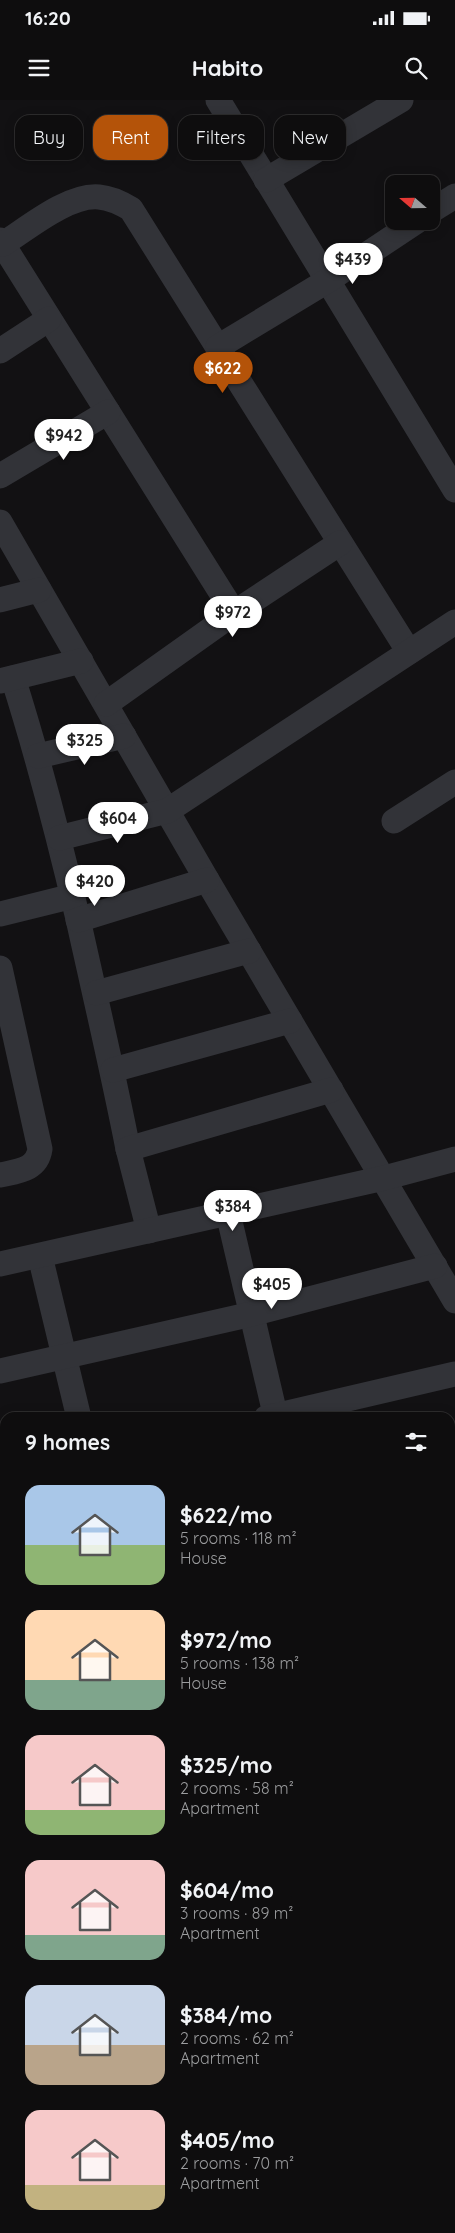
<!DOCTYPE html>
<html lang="en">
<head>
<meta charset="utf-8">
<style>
	:root { --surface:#0e0d0e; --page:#171617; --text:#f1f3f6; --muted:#9b9c9e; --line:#2e2d2e; --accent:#b45309 }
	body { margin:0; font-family:Quicksand,sans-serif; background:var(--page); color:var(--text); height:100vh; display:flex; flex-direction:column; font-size:19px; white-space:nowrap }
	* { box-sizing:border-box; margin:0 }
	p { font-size:16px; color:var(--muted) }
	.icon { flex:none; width:28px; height:28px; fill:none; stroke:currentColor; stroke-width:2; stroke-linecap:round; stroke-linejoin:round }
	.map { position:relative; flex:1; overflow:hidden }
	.panel { position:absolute; left:0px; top:1312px; width:455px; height:821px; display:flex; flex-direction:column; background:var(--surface); border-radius:15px 15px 0 0; box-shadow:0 2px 12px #0003,0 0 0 1px var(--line) }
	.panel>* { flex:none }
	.banner { position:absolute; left:15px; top:15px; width:425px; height:45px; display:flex; gap:10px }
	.needle { width:32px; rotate:290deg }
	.buttons { position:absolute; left:385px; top:75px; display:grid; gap:10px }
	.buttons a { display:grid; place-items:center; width:55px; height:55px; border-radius:10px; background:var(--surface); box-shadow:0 2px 12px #0003,0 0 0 1px var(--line); font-size:25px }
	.price { position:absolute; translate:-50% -42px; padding:0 11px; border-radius:18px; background:#fff; color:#222; font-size:16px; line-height:32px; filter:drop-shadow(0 1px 2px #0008) }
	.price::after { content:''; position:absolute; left:50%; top:30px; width:15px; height:11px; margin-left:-8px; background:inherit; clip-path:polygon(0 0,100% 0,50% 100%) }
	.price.selected { background:var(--accent); color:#fff }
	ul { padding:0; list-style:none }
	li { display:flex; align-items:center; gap:15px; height:125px; padding:0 25px }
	li span { display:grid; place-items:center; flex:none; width:140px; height:100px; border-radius:15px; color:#555 }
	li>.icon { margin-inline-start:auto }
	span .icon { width:60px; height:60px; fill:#fffc; stroke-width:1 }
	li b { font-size:21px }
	h2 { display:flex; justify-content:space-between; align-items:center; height:60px; padding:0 25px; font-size:21px }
	.tag { padding:0 18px; border-radius:15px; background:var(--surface); box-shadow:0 2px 12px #0003,0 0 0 1px var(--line); font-size:18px; line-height:45px }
	.tag.selected { background:var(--accent); color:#fff }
	.status { display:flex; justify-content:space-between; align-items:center; height:35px; padding:0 25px; background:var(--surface); direction:ltr }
	.status svg { height:14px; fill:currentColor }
	header { display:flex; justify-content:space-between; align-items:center; height:65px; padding:0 25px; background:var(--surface); font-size:22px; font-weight:700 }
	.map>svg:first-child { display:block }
</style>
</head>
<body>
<div class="status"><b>16:20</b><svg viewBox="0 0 49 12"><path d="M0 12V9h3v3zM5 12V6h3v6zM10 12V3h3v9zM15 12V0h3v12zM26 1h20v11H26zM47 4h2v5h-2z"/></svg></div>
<header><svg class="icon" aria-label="menu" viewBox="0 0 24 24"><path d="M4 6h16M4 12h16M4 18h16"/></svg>Habito<svg class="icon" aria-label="search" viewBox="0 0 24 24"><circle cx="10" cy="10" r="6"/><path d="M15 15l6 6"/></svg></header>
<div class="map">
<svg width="455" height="2133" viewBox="0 0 455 2133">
	<rect width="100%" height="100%" fill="#121113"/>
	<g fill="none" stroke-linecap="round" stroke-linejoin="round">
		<g stroke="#323338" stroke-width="25">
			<polyline points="218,0 455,390"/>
			<polyline points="266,80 401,0"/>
			<polyline points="431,111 455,96"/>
			<polyline points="0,140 234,513"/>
			<path d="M3,144c25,-16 66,-50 96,-47 12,1 22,6 32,12l278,443"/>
			<polyline points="218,247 327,181 417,121"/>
			<polyline points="0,251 49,219"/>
			<polyline points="0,376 108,312"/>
			<polyline points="0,422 207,780 455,1201"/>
			<polyline points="0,500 39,490"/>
			<path d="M13,578c25,79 46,160 65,241 17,77 35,153 50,230"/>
			<polyline points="0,581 81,561"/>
			<polyline points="106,604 234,513 340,443"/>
			<polyline points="38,656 124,636"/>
			<polyline points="394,721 455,682"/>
			<polyline points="59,738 167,711 455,522"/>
			<polyline points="0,814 73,796"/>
			<polyline points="78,820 207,780"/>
			<path d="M0,868l40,181c-3,21 -22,22 -40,26"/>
			<polyline points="96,893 249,851"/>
			<polyline points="113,970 290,921"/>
			<polyline points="228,1113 276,1318"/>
			<polyline points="149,1131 128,1049 331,990"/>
			<polyline points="40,1156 79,1318"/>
			<polyline points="0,1164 384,1078 455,1059"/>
			<polyline points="0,1271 252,1214 435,1166"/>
			<polyline points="266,1318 455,1274"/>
			<polyline points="0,1380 5,1379"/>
			<polyline points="450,1383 455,1382"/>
			<polyline points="0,1490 5,1489"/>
			<polyline points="450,1492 455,1491"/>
			<polyline points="0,1595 5,1594"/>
			<polyline points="450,1600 455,1599"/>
			<polyline points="0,1700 5,1699"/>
			<polyline points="450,1707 455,1705"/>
			<polyline points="0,1810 5,1809"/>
			<polyline points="0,1932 5,1932"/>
			<polyline points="450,1938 455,1938"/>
			<polyline points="0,2121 5,2122"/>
			<polyline points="380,2129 381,2133"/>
			<polyline points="450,2129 455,2129"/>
		</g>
	</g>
</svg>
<div class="buttons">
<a><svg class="needle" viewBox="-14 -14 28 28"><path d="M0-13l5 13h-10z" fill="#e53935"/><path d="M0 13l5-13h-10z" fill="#9b9c9e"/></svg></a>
</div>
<b class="price" style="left:353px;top:185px">$439</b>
<b class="price selected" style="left:223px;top:294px">$622</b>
<b class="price" style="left:64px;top:361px">$942</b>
<b class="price" style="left:233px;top:538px">$972</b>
<b class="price" style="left:85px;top:666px">$325</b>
<b class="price" style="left:118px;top:744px">$604</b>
<b class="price" style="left:95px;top:807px">$420</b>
<b class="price" style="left:233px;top:1132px">$384</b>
<b class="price" style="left:272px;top:1210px">$405</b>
<div class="banner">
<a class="tag">Buy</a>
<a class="tag selected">Rent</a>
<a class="tag">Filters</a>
<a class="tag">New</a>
</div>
<section class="panel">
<h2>9 homes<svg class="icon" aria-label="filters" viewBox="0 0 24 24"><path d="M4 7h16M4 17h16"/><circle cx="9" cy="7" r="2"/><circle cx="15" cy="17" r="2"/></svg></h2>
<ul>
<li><span style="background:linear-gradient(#a9c7e8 60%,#8fb573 0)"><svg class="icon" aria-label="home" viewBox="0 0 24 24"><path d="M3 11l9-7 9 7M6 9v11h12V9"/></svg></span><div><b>$622/mo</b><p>5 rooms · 118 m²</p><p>House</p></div></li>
<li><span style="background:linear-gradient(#ffd9b3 70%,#7fa58c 0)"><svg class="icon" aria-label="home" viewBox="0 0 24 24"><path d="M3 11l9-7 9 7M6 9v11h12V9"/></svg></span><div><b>$972/mo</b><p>5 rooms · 138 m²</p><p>House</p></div></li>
<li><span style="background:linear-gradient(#f6c9c9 75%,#8fb573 0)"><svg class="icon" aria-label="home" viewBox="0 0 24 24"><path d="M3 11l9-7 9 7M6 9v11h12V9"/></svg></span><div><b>$325/mo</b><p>2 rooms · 58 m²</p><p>Apartment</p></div></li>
<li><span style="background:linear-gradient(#f6c9c9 75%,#7fa58c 0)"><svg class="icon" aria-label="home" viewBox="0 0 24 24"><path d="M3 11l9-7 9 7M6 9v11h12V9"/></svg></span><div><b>$604/mo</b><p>3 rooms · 89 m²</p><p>Apartment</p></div></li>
<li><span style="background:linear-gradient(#c9d6e8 60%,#b9a48a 0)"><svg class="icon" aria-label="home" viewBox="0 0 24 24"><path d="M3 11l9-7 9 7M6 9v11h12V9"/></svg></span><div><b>$384/mo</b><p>2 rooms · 62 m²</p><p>Apartment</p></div></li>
<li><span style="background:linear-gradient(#f6c9c9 75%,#c2b280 0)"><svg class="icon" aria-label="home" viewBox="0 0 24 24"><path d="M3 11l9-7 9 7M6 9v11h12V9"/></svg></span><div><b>$405/mo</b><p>2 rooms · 70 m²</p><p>Apartment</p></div></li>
</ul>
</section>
</div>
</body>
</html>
